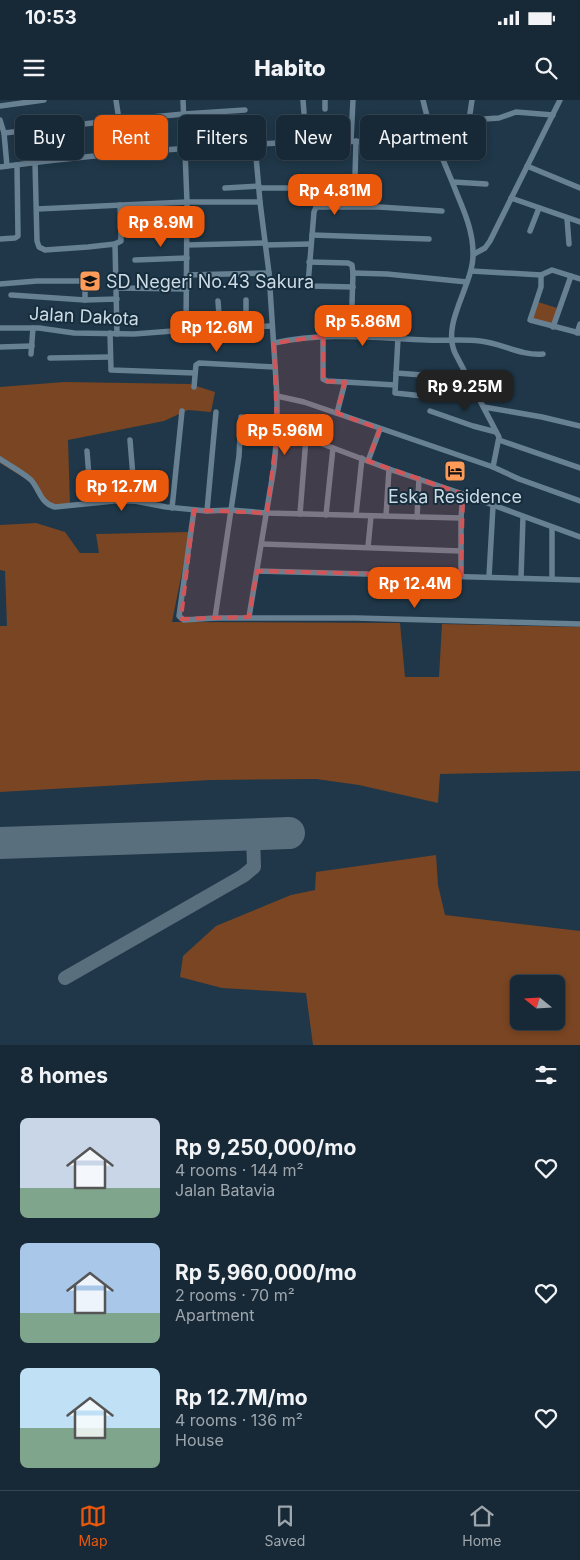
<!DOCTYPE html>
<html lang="en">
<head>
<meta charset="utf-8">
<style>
	:root { --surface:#172936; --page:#20313e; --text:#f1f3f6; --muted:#9ea6ad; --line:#364551; --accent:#ea580c }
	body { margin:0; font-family:Inter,sans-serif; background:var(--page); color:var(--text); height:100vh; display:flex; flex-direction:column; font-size:19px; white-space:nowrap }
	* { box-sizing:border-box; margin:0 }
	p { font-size:16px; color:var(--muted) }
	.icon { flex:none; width:28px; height:28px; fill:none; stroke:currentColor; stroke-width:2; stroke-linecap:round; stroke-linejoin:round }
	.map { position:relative; height:945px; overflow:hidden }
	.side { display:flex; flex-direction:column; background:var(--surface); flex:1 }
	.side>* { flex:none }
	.banner { position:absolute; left:15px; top:15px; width:550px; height:45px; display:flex; gap:10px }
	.needle { width:32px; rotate:288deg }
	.fabs { position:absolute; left:510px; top:875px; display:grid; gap:10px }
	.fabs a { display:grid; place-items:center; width:55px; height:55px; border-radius:8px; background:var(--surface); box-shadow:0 2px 8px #0003,0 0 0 1px var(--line); font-size:25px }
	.price { position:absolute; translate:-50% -42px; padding:0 11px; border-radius:10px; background:var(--accent); color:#fff; font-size:16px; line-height:32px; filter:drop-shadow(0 1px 2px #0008) }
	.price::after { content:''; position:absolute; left:50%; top:30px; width:15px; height:11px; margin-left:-8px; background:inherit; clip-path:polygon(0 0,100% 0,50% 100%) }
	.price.current { background:#222; color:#fff }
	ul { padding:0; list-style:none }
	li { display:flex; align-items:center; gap:15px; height:125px; padding:0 20px }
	li span { display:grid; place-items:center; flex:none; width:140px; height:100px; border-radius:8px; color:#555 }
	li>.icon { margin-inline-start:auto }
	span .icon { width:60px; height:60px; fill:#fffc; stroke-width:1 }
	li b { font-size:21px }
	h2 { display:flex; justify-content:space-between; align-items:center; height:60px; padding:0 20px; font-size:21px }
	.chip { padding:0 18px; border-radius:8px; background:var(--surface); box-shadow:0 2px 8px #0003,0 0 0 1px var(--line); font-size:18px; line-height:45px }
	.chip.current { background:var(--accent); color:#fff }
	.status { display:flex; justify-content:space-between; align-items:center; height:35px; padding:0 25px; background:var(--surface); direction:ltr }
	.status svg { height:14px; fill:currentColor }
	header { display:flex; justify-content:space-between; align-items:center; height:65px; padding:0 20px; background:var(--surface); font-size:22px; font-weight:800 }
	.dock { display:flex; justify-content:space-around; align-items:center; height:70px; border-top:1px solid var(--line); background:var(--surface); font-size:14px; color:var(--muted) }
	.dock a { display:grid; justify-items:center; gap:2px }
	.dock .current { color:var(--accent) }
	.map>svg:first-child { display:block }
</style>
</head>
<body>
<div class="status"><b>10:53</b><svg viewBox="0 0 49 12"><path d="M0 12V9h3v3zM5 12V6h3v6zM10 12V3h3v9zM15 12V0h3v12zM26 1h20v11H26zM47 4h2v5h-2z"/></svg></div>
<header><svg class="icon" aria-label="menu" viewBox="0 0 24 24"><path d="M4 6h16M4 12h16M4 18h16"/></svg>Habito<svg class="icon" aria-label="search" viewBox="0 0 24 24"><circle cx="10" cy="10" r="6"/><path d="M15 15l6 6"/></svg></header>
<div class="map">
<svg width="580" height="945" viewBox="0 0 580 945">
	<rect width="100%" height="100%" fill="#1f3748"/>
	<g fill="#7a4522" fill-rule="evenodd">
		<polygon points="538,202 557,208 552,225 532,219"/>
		<polygon points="64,282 190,284 215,292 211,312 188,310 164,321 68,340 70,406 48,407 29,381 0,363 0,287"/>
		<polygon points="36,423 65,432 80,453 99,453 96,434 190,432 172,522 400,523 405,577 439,577 442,524 580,527 580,671 440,674 438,703 359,685 316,679 210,680 0,692 0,526 7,526 5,471 0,470 0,425"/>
		<path d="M436,755l2,30 7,30 135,16v114h-267l-7,-52 -84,-5 -42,-11 3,-21 33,-30 75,-31 24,-5 1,-18zM519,884h37v37h-37z"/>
	</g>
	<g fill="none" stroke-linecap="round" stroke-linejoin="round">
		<polyline stroke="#5a6f7e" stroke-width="14" points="65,878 243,776 254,767 253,734"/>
		<polyline stroke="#5a6f7e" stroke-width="32" points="0,743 289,733"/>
		<g stroke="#678092" stroke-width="5.5">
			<polyline points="116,0 119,20 184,14 245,10"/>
			<polyline points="183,0 187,102 186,230"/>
			<polyline points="303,0 304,13"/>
			<polyline points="325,0 325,9"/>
			<path d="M423,0c7,33 22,63 34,94 8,19 16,38 16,59 1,32 -32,69 -18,100l44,84 -6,30"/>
			<polyline points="0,6 44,0"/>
			<polyline points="0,20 4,33 7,66"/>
			<polyline points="469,20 499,18 516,12 553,15"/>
			<polyline points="429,25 466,25 469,20 472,0"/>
			<polyline points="4,33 119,20"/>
			<polyline points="351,40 353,0"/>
			<polyline points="35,62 37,141 39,147 45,150 88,147 115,144 117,234"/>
			<polyline points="527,66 580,88"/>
			<path d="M0,67c101,-14 202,-21 304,-25 43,-2 86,2 129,-4"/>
			<polyline points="355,77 356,41"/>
			<polyline points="453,82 486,84"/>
			<polyline points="225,88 259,86"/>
			<polyline points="259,88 308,88"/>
			<polyline points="511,98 580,122"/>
			<polyline points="37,109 187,102 260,102"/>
			<polyline points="567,118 569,144"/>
			<polyline points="530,131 539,108"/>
			<polyline points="312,135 429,139"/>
			<polyline points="0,139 15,138 18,136 17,65"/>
			<polyline points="115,144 121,141 120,105"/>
			<polyline points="187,145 265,143"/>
			<polyline points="266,145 310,144"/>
			<polyline points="474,154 485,148 490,141 560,0"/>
			<polyline points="135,160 187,158"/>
			<polyline points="309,162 348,163 352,165 353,173 351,235"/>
			<polyline points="471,171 541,175 552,170 580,179"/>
			<polyline points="353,173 387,174 467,182"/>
			<polyline points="187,175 269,173"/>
			<polyline points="541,175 541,187 530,220 580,233"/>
			<polyline points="0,184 37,181 80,181 85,184 85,200"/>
			<polyline points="353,187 311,186 308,184 314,112 316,107 379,107 442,111"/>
			<polyline points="117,188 187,189"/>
			<polyline points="11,195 85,200 117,199"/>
			<polyline points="246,200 246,229"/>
			<polyline points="218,201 220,229"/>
			<polyline points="337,208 337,236"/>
			<polyline points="553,227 571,176"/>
			<polyline points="0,228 39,228 74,233 134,234 186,230 272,226"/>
			<polyline points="110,233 111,270 195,273"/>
			<polyline points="577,233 580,224"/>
			<polyline points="323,236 323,279 327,281 345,282"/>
			<polyline points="398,238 395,293 432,297"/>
			<path d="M274,243c51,-11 101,-5 152,-3 18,1 36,-1 54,1 21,2 41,15 63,13"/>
			<polyline points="0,247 32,246"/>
			<polyline points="31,254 33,228"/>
			<polyline points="50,258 110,257"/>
			<polyline points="396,273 436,276"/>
			<polyline points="194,287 196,265 199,263 275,267"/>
			<polyline points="277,296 304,302 493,367 519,379 580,401"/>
			<polyline points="484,307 542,317 580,326"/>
			<polyline points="430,311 473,326 496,332"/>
			<polyline points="337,313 345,282 395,285"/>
			<polyline points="241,317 239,356 215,518 356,518 580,524"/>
			<polyline points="296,334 389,369 463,394 580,437"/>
			<polyline points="130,340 135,401"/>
			<polyline points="499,340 580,368"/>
			<polyline points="87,351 91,403"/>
			<path d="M0,359c10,7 22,13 31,21 9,10 9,23 24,27l59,-6h21l31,6 41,4 24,-1 36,3 194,5 2,-24"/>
			<polyline points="368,361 380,329"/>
			<polyline points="172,408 182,311"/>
			<polyline points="194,410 179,516 184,520 215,518"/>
			<polyline points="207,411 216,312"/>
			<polyline points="300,414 306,338"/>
			<polyline points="326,415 333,348"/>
			<polyline points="356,415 362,358"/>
			<polyline points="386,416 389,369"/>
			<polyline points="417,417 419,379"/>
			<polyline points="461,418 461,476"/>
			<polyline points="262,444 461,451"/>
			<polyline points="368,447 371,416"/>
			<polyline points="257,471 580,480"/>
			<polyline points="489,477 493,406"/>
			<polyline points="521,478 523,417"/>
			<polyline points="552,479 552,428"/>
			<polyline points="249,517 274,367 277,332 277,296 269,173 260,102 255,45"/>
		</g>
	</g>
	<path fill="#d45557" fill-opacity="0.2" stroke="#d45557" stroke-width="4" stroke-dasharray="10 6" stroke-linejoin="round" d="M323,236v45l22,1 -8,31 43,16 -12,32 95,33 -2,82 -204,-5 -8,46 -68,2 13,-109 73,3 10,-81 -3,-89z"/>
	<defs>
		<g id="school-square" transform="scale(1.125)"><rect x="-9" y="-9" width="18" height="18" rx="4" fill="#fe9b59" stroke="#152d3d"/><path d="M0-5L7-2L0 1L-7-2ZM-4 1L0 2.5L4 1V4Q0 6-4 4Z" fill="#111"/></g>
		<g id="hotel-square" transform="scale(1.125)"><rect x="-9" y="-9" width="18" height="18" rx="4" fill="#fe9b59" stroke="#152d3d"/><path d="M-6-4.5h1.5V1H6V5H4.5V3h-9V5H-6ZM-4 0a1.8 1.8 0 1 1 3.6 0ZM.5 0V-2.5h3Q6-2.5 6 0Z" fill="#111"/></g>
	</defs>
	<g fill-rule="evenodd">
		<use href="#school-square" x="90" y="181"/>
		<use href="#hotel-square" x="455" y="371"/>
	</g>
	<g text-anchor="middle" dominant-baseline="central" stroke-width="4" stroke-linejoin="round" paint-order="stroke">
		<g font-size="18" fill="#cddbe5" stroke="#152d3d" text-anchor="start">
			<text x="106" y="181">SD Negeri No.43 Sakura</text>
			<text x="455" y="396" text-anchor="middle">Eska Residence</text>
		</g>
		<g font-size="18" fill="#cddbe5" stroke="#152d3d">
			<text transform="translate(84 216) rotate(3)">Jalan Dakota</text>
		</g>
	</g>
</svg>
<div class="fabs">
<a><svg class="needle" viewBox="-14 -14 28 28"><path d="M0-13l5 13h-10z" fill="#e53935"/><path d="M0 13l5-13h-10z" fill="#9ea6ad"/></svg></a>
</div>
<b class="price" style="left:335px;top:116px">Rp 4.81M</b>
<b class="price" style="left:161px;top:148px">Rp 8.9M</b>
<b class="price" style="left:363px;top:247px">Rp 5.86M</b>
<b class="price" style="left:217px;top:253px">Rp 12.6M</b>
<b class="price current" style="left:465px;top:312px">Rp 9.25M</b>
<b class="price" style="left:285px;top:356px">Rp 5.96M</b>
<b class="price" style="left:122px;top:412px">Rp 12.7M</b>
<b class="price" style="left:415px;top:509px">Rp 12.4M</b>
<div class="banner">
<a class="chip">Buy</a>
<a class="chip current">Rent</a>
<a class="chip">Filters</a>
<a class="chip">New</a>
<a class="chip">Apartment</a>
</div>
</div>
<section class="side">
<h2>8 homes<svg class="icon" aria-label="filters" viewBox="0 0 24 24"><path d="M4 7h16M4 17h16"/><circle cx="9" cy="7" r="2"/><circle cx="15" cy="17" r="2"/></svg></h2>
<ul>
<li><span style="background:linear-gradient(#c9d6e8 70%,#7fa58c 0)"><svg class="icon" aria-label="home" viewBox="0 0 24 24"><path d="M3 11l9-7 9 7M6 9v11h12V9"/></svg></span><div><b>Rp 9,250,000/mo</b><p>4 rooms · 144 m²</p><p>Jalan Batavia</p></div><svg class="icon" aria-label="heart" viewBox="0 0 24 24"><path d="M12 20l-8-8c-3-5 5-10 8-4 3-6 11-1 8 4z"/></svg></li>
<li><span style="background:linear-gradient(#a9c7e8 70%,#7fa58c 0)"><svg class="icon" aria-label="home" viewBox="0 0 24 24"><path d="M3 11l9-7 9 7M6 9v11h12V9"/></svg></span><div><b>Rp 5,960,000/mo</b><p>2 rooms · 70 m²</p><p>Apartment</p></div><svg class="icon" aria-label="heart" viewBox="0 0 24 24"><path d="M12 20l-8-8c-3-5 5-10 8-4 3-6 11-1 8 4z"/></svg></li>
<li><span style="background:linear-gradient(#bfe0f5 60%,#7fa58c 0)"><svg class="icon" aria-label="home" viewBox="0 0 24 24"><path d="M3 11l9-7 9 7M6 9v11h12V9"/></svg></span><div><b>Rp 12.7M/mo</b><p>4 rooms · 136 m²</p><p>House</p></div><svg class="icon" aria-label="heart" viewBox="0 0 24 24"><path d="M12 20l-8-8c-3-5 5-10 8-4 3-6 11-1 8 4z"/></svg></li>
</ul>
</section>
<nav class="dock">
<a class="current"><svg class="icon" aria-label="map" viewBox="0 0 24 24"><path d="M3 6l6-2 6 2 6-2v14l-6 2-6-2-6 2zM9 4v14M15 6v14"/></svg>Map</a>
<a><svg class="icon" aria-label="saved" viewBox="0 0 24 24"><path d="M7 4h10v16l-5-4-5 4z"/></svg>Saved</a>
<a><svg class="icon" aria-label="home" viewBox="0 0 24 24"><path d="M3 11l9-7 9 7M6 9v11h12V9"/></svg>Home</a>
</nav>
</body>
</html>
